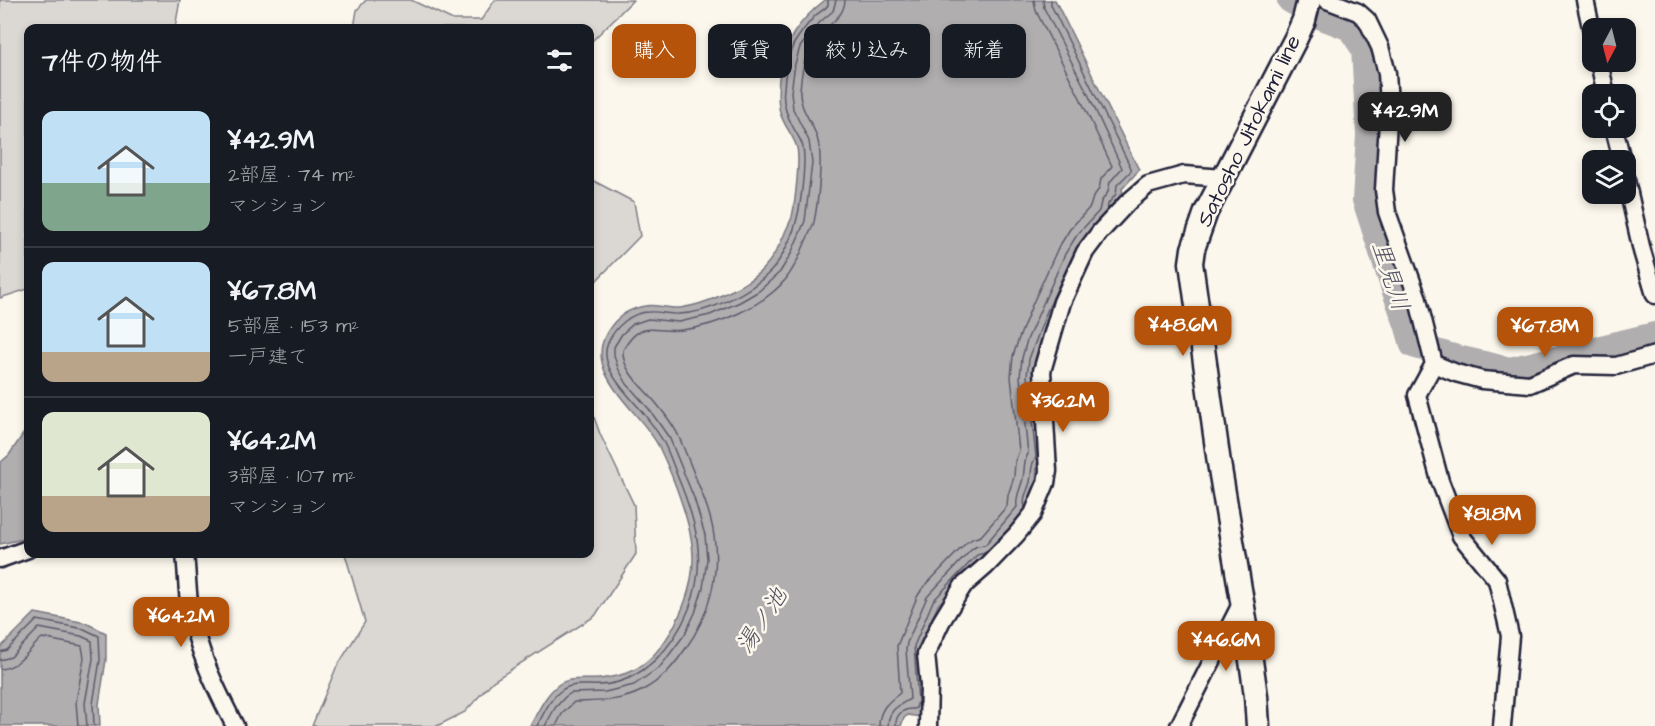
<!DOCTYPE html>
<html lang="ja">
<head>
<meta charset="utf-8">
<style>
	:root { --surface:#171b24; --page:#242831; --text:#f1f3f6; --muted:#9ea1a6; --line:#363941; --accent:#b45309 }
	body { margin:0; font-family:"Architects Daughter","Klee One",sans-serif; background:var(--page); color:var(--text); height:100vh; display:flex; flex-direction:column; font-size:22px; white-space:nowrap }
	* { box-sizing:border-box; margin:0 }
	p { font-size:20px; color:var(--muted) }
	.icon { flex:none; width:33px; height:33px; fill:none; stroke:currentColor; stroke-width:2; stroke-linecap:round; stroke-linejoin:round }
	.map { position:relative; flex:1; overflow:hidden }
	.side { position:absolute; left:24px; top:24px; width:570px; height:534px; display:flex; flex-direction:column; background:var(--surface); border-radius:12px; box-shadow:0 3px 9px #0003 }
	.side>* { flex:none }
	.guide { position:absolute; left:612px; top:24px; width:570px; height:54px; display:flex; gap:12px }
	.needle { width:39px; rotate:187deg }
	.buttons { position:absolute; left:1582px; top:18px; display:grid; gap:12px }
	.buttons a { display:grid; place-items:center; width:54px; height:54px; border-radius:12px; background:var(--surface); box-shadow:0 3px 9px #0003; font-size:30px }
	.price { position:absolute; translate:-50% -51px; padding:0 14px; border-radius:12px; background:var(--accent); color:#fff; font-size:20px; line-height:39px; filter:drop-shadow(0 2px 3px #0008) }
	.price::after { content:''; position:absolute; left:50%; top:36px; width:18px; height:14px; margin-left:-9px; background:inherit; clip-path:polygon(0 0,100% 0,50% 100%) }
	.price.on { background:#222; color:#fff }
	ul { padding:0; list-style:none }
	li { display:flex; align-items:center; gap:18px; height:150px; padding:0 18px }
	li+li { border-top:2px solid var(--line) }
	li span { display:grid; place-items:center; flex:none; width:168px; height:120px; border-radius:12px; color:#555 }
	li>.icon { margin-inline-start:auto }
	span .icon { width:72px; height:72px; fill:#fffc; stroke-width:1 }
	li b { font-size:26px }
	h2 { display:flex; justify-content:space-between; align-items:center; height:72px; padding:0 18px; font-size:26px }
	.chip { padding:0 21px; border-radius:12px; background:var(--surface); box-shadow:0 3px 9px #0003; font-size:21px; line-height:54px }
	.chip.on { background:var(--accent); color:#fff }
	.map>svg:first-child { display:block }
</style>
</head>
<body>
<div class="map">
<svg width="1655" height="726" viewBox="0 0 1655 726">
	<rect width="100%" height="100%" fill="#fbf7ec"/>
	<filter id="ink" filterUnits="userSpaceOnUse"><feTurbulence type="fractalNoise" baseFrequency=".0167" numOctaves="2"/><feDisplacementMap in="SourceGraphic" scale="12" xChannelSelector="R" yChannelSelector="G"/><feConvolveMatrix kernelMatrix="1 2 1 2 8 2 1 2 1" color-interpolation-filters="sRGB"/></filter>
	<g filter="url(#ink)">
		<g fill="#dbd8d3" stroke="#7e7d87" stroke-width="1.5">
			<polygon points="0,0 180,0 175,28 28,28 28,289 0,298"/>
			<polygon points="366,0 411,0 453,20 481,20 495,0 633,0 590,43 590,28 354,28 357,10"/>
			<polygon points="590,179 634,202 640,236 596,281 590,292"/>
			<polygon points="590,406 600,434 634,505 636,554 595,616 493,681 465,712 437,726 312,726 336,668 365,622 345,554 590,554"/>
		</g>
		<g fill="#b1aeb0" stroke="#787681" stroke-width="1.5">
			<path d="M825,0h230l84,170 -17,19 1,6 -71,119 -17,46 -2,16 10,87 -6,1 -1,18 -7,19 5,2 -7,14 -45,42 -44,46 -19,44 5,53 -4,15 -12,-2 -4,3 -3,8h-371c8,-14 15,-31 28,-41 14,-10 31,-3 48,-7 7,-1 16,-3 24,-6 37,-17 62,-73 63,-112 1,-31 -20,-84 -34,-113 -18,-37 -84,-77 -47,-122 8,-10 20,-17 33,-19 11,-2 23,3 35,2 15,-2 29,-7 42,-13 32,-14 48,-27 62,-60 2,-6 6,-12 8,-18 3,-14 8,-56 5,-69 -3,-12 -14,-23 -17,-36 -3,-11 -2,-23 -1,-34 5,-36 18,-56 46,-78z"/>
			<polygon points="28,427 28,538 0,544 0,463 9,455"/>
			<polygon points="35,613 86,623 106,633 106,660 99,704 100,726 0,726 0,648"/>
		</g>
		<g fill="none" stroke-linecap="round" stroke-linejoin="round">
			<g stroke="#5b5a6a" stroke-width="1.5">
				<polyline points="1051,0 1051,5 1131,168 1131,171 1117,185 1116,194 1108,204 1107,210"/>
				<path d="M1025,507c-3,-10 3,-16 5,-25 2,-10 0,-17 6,-25l-9,-81 2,-17 18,-48 25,-53"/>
				<polyline points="0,652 7,650 37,620 84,629 99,636 100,660 93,704 94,726"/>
				<polyline points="0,660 11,657 39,628 81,636 92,641 93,659 85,703 87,726"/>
				<path d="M0,669c19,-1 29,-20 42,-31l40,8 2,12 -8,44 2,24"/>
				<path d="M537,726c7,-13 13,-28 25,-36 11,-8 26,-4 38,-5 43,-2 74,-39 89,-76 19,-49 7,-88 -12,-134 -4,-11 -8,-22 -13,-32 -5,-10 -13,-20 -20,-29 -13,-17 -47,-46 -36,-71 7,-16 23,-31 41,-31 10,-1 20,3 30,2 30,-1 71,-21 92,-43 11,-12 23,-38 26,-53 4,-14 10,-61 5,-74 -2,-6 -6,-11 -9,-17 -6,-11 -11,-25 -9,-38 1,-15 3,-35 11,-47 5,-8 12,-17 18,-24 4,-5 12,-8 15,-13 0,-2 0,-3 0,-5"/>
				<polyline points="545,726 555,708 565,697 571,693 605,692 634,685 660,667 685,634 695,613 703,588 707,559 705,535 694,498 670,439 649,409 627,384 618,368 614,355 614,347 622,334 633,324 648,319 679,322 710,315 740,302 759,291 780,272 791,254 805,221 812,163 809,141 793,109 791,92 795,64 800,47 820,22 833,11 836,0"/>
				<path d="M556,726l6,-12 12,-12c22,-1 46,0 67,-11 21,-11 32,-24 45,-43 23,-32 34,-73 28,-112 -3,-23 -13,-45 -21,-65 -5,-12 -9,-23 -14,-34 -5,-12 -15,-24 -23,-34 -12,-15 -34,-31 -33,-53 19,-33 30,-16 59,-20 34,-4 81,-23 104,-51 8,-11 14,-23 19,-36 3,-7 7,-14 9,-21 4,-19 9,-63 4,-81 -4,-19 -19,-30 -18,-51 1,-12 3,-29 9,-40 4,-7 11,-15 17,-21 9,-10 18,-14 19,-29"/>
				<path d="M879,726c0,-17 9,-24 21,-33l-3,-47 20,-49 5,-8 44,-46 6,-4 9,-3 26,-30 1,-11 6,-18 1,-16 4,-10 -8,-74 2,-21 6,-18 13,-33 25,-55 13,-21 20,-22 3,-10 6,-8 2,-10 11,-13 -32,-68 -44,-87 -2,-11"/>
				<path d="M888,726c0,-16 10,-20 22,-27l-4,-49 1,-7 20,-46 45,-48 5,-3 8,-1 32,-38c-2,-11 4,-18 6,-29 2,-9 0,-16 5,-24l-8,-77 2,-19 5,-18 38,-86 12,-19 22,-24 2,-9 7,-10 2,-10 12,-14 -34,-74 -44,-86 -1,-8"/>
				<path d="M896,726c-1,-11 7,-18 18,-17l2,-1 2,-7 -4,-55 19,-45 44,-46 8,-2"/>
			</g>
			<polyline stroke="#b1aeb0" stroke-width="26" points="1290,0 1314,14 1350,28 1364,49 1369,135 1365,200 1394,289 1407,324 1413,345 1457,358 1510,370 1655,335"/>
			<g stroke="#22223b" stroke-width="21">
				<g id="street">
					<polyline points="1327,0 1358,12 1367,20 1380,47 1387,73 1389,104 1384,190 1387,212 1417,296 1434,364 1417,395 1440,481 1461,536 1497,580 1510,636 1502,726"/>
					<polyline points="1585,0 1593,36"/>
					<polyline points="1599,62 1606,94"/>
					<polyline points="1614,128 1622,160"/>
					<polyline points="1626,180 1642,251 1655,295"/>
					<polyline points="1434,364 1456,373 1482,380 1530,384 1574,365 1616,366 1655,355"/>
					<path d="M185,554c2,18 2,37 5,55 8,43 25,78 45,117"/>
					<polyline points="0,559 28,549"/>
					<polyline points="928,726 929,685 926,654 941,622 963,586 986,566 1016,535 1033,514 1046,483 1048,471 1042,371 1062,302 1085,252 1100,232 1127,203 1148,185 1184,175 1224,178"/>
					<polyline points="1179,726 1242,602"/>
				</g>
			</g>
			<g stroke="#22223b" stroke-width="27">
				<polyline id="secondary" points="1258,726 1256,696 1246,625 1219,463 1191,263 1193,249 1206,212 1296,38 1304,20 1309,0"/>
			</g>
			<use href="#street" stroke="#fbf7ec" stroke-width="16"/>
			<use href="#secondary" stroke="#fbf7ec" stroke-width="22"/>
		</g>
	</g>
	<g text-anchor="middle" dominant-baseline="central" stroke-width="5" stroke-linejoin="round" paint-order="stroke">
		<g font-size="22" fill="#22223b" stroke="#fbf7ec">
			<text transform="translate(1249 131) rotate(-64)">Satosho Jitokami line</text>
		</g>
		<g font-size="24" font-style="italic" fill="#545364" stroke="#fbf7ec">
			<text transform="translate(1390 276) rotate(72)">里見川</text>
			<text transform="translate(762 621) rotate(-57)">湯ノ池</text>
		</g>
	</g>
</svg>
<div class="buttons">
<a><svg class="needle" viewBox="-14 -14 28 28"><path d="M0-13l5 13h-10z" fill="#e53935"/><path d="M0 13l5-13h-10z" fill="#9ea1a6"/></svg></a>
<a><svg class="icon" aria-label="locate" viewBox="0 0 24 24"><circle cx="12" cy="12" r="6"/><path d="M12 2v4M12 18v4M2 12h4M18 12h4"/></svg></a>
<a><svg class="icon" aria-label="layers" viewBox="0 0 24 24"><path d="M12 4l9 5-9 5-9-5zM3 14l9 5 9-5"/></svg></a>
</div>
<b class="price on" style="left:1405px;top:143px">¥42.9M</b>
<b class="price" style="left:1183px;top:357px">¥48.6M</b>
<b class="price" style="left:1545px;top:358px">¥67.8M</b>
<b class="price" style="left:1063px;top:433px">¥36.2M</b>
<b class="price" style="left:1492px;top:546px">¥81.8M</b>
<b class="price" style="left:181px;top:648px">¥64.2M</b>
<b class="price" style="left:1226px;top:672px">¥46.6M</b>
<div class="guide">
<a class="chip on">購入</a>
<a class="chip">賃貸</a>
<a class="chip">絞り込み</a>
<a class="chip">新着</a>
</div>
<section class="side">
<h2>7件の物件<svg class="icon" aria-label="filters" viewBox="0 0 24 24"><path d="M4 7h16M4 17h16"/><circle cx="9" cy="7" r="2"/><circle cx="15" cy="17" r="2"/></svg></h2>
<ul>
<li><span style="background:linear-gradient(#bfe0f5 60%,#7fa58c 0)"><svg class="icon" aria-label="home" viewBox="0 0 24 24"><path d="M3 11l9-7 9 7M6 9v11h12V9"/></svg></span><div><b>¥42.9M</b><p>2部屋 · 74 m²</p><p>マンション</p></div></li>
<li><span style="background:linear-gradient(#bfe0f5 75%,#b9a48a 0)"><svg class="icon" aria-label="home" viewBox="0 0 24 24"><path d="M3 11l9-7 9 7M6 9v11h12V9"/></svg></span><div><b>¥67.8M</b><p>5部屋 · 153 m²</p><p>一戸建て</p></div></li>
<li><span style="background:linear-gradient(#dfe7d0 70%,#b9a48a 0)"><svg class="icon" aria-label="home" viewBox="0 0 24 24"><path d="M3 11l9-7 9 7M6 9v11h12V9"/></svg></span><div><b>¥64.2M</b><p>3部屋 · 107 m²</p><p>マンション</p></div></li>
</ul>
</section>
</div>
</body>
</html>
